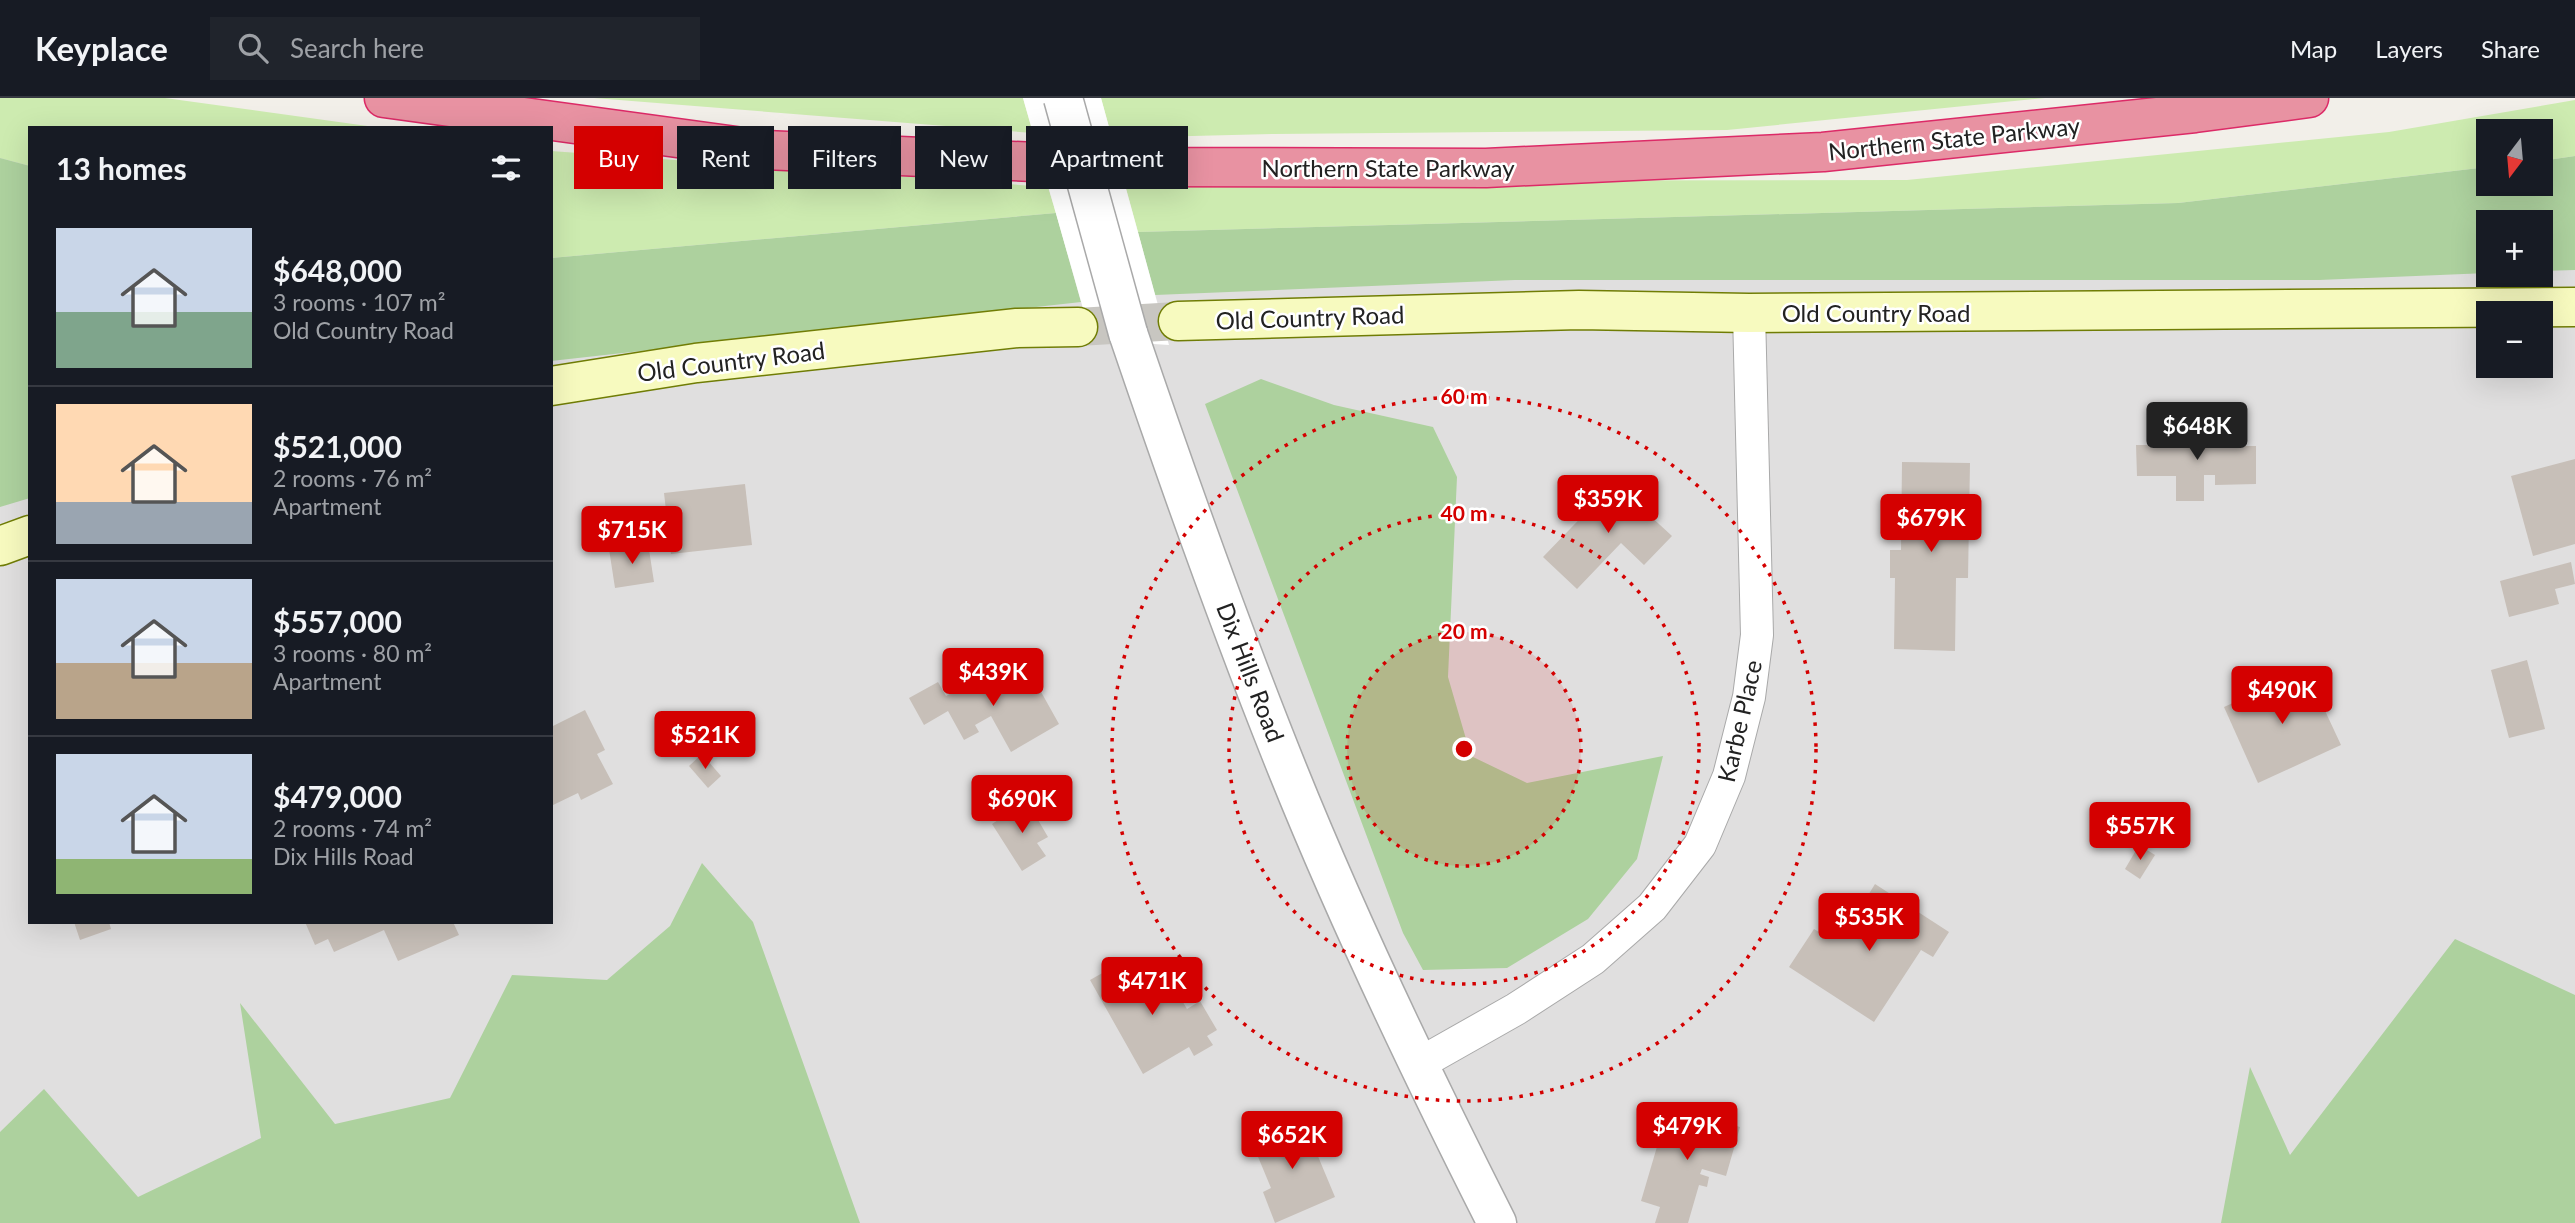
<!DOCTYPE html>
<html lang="en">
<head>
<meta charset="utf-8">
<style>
	:root { --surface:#171b24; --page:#20242c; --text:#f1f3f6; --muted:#9ea1a6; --line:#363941; --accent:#d40000 }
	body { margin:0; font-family:Lato,sans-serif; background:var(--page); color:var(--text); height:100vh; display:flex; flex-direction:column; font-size:26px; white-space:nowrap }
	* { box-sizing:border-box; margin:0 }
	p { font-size:23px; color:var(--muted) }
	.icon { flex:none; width:38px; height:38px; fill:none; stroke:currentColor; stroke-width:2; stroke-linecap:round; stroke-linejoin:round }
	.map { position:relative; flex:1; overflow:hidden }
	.details { position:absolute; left:28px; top:28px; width:525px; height:798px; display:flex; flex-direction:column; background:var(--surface); border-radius:0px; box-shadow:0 7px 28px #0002 }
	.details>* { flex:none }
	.guide { position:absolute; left:574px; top:28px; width:665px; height:63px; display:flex; gap:14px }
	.needle { width:46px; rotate:196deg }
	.buttons { position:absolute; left:2476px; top:21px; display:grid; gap:14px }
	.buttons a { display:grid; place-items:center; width:77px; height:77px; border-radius:0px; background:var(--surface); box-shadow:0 7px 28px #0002; font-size:35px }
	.price { position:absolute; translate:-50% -60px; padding:0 16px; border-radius:7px; background:var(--accent); color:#fff; font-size:23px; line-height:46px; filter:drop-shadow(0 2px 4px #0008) }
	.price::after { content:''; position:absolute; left:50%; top:42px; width:21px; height:16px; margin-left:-10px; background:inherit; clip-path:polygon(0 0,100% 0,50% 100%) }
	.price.active { background:#222; color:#fff }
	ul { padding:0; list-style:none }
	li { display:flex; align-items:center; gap:21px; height:175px; padding:0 28px }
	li+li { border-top:2px solid var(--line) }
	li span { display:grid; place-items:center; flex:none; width:196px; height:140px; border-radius:0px; color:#555 }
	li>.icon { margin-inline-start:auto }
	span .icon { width:84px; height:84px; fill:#fffc; stroke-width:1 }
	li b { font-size:30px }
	h2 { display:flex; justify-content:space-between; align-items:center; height:84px; padding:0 28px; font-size:30px }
	.pill { padding:0 24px; border-radius:0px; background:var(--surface); box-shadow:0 7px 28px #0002; font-size:24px; line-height:63px }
	.pill.active { background:var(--accent); color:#fff }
	header { display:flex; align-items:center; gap:42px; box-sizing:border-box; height:98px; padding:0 35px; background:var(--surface); border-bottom:2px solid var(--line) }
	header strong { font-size:33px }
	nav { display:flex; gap:38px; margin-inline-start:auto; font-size:24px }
	.search { width:490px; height:63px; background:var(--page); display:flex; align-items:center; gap:18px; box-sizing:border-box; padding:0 24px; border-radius:0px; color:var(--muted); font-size:26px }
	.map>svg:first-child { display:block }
</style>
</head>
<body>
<header>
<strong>Keyplace</strong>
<div class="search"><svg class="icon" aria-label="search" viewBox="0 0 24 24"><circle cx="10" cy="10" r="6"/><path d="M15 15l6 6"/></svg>Search here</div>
<nav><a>Map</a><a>Layers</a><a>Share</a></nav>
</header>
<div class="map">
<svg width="2575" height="1125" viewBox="0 0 2575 1125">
	<rect width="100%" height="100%" fill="#f2efe9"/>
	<path fill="#e0dfdf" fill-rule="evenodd" d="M0,27l30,7v790h521v-660l28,7 1996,-60v1014h-2575zM2488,124h53v53h-53zM2488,215h53v53h-53z"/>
	<g fill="#cdebb0">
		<polygon points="0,0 165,0 382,30 30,30 30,68 0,60"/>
		<polygon points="594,0 1023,0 1033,35"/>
		<polygon points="1101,0 2045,0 1727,32 1274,36 1112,40"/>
		<polygon points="2575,2 2575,58 2541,63 2541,33 2488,33 2488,69 2178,105 1138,134 1124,83 1907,82 2389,34"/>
		<polygon points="551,53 1048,89 1056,115 551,160"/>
	</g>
	<g fill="#add19e">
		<polygon points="2575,58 2575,172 2541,173 2541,124 2488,124 2488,175 2319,182 1515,182 1155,197 1138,134 2178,105 2488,69 2488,86 2541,86 2541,63"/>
		<polygon points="0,60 30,68 30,400 0,409"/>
		<polygon points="1056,115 1081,204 551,263 551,160"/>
		<polygon points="1261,281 1334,307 1433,329 1457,379 1448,579 1471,658 1527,685 1663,658 1637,761 1588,821 1507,870 1423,872 1403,835 1205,306"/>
		<polygon points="702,765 753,824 860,1125 0,1125 0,1034 44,991 138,1099 261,1040 240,905 335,1026 450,1000 512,877 607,882 670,828"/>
		<polygon points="2455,841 2575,897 2575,1125 2221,1125 2250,969 2290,1057"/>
	</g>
	<polygon fill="#fff" points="1023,0 1101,0 1169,247 1092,242"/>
	<g fill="#c7bfb8">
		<polygon points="2215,330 2215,348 2256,348 2256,386 2215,387 2215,377 2204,377 2204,403 2176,403 2176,378 2137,378 2136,347 2164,347 2164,331"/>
		<polygon points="2575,361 2575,446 2533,458 2511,378"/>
		<polygon points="1902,364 1970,365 1968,480 1956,480 1955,553 1894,551 1895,480 1890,480 1890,452 1901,452"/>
		<polygon points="1625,381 1652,409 1647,415 1672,438 1644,467 1621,445 1577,491 1543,459 1597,403 1601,406"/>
		<polygon points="745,386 752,447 671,456 664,395"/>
		<polygon points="648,445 654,484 615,490 609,451"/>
		<polygon points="2571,464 2575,486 2555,491 2559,506 2509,519 2500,483"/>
		<polygon points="2527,562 2545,631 2509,640 2491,572"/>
		<polygon points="1026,567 1059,626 1011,654 991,618 975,627 979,634 964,642 948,613 924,627 909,600 938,584 946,598 969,586 974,595"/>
		<polygon points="2306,572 2341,647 2258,685 2224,609"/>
		<polygon points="585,612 605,652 597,656 613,686 581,702 578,695 551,708 551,629"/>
		<polygon points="702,656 721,678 708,690 689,668"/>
		<polygon points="1027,703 1048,739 1037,745 1046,758 1022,773 992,726"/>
		<polygon points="2139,747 2155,757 2140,781 2125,771"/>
		<polygon points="1875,786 1949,834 1933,859 1921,852 1874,924 1789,869 1814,831 1827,839 1836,824 1852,834 1864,815 1859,812"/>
		<polygon points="74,824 109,824 111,831 80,842"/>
		<polygon points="305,824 453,824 459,837 398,863 384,832 334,854 328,841 315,847"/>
		<polygon points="1129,860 1147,891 1168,879 1187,911 1200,903 1217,932 1207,938 1213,947 1194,958 1189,949 1143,976 1090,882"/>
		<polygon points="1669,1008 1740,1029 1726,1078 1702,1071 1700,1076 1709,1079 1707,1089 1699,1087 1688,1125 1655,1125 1660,1109 1641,1103"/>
		<polygon points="1302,1020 1335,1099 1275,1125 1263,1094 1271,1090 1251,1042"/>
	</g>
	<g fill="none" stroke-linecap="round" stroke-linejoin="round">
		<polyline stroke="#c8c6c1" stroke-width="38" stroke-dasharray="38 19" stroke-linecap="butt" points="1078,229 1178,223"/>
		<g stroke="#a9a9a9" stroke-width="34">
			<polyline id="minor" points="1417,967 1516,911 1593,861 1652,809 1700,747 1729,678 1749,599 1757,537 1749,215"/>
		</g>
		<g stroke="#a9a9a9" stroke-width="41">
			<path id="tertiary" d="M1128,235c50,147 102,294 160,438 62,154 134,304 209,452"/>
		</g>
		<g stroke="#707d05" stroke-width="41">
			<g id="secondary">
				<polyline points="1178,223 1579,212 1749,215 2575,209"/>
				<polyline points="551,288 696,265 1017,230 1078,229"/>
				<polyline points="0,448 30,437"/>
			</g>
		</g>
		<g stroke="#dc2a67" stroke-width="41">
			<polyline id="motorway" points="384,0 765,52 1148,69 1486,70 1823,54 2195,15 2309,0"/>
		</g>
		<use href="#minor" stroke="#fff" stroke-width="32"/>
		<use href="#tertiary" stroke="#fff" stroke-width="38"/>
		<use href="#secondary" stroke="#f7fabf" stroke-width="38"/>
		<use href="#motorway" stroke="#e892a2" stroke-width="38"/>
		<g stroke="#a9a9a9" stroke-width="41" stroke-linecap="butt">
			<polyline id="tertiary-bridge" points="1063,0 1128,235"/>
		</g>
		<use href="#tertiary-bridge" stroke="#fff" stroke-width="38"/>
	</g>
	<circle cx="1464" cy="651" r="117" fill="#d40000" fill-opacity=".12"/>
	<g fill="none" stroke="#d40000" stroke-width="3.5" stroke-dasharray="3.5 7">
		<circle cx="1464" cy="651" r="117"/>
		<circle cx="1464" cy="651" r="235"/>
		<circle cx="1464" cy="651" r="352"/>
	</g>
	<g text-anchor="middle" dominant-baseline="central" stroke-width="5" stroke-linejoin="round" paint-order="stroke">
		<g font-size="24" fill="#222" stroke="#fff">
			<text transform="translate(1954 40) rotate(-6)">Northern State Parkway</text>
			<text x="1388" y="69">Northern State Parkway</text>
			<text x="1876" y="214">Old Country Road</text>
			<text transform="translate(1310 219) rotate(-2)">Old Country Road</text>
			<text transform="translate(731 263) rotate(-7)">Old Country Road</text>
			<text transform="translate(1251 574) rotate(69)">Dix Hills Road</text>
			<text transform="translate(1739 623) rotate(-77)">Karbe Place</text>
		</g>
	</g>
	<circle cx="1464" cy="651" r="10" fill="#d40000" stroke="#fff" stroke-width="3.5"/>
	<g font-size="21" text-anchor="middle" font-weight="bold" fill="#d40000" stroke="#fff" stroke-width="5" stroke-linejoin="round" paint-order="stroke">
		<text x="1464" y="306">60 m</text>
		<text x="1464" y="423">40 m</text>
		<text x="1464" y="541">20 m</text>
	</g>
</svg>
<div class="buttons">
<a><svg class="needle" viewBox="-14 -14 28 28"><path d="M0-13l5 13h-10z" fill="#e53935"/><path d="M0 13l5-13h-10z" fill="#9ea1a6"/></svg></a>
<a>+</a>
<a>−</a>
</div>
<b class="price active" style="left:2197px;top:364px">$648K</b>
<b class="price" style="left:1608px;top:437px">$359K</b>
<b class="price" style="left:1931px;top:456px">$679K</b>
<b class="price" style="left:632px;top:468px">$715K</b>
<b class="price" style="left:993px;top:610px">$439K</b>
<b class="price" style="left:2282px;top:628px">$490K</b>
<b class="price" style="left:705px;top:673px">$521K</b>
<b class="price" style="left:1022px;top:737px">$690K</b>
<b class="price" style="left:2140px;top:764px">$557K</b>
<b class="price" style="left:1869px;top:855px">$535K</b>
<b class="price" style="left:1152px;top:919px">$471K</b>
<b class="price" style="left:1687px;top:1064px">$479K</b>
<b class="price" style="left:1292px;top:1073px">$652K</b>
<div class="guide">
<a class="pill active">Buy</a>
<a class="pill">Rent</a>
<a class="pill">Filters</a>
<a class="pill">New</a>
<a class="pill">Apartment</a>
</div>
<section class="details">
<h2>13 homes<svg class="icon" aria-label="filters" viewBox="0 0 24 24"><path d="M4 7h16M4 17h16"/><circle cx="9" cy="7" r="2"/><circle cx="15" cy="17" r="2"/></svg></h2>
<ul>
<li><span style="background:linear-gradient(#c9d6e8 60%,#7fa58c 0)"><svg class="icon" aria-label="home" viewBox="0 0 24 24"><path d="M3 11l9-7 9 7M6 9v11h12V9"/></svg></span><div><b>$648,000</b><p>3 rooms · 107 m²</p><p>Old Country Road</p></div></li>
<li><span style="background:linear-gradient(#ffd9b3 70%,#9aa5b1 0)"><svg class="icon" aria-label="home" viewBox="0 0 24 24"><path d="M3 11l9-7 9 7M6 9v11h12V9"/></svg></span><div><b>$521,000</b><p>2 rooms · 76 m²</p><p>Apartment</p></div></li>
<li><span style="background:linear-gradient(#c9d6e8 60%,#b9a48a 0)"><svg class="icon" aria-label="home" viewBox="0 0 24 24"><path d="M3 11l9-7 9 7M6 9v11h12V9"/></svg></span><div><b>$557,000</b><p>3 rooms · 80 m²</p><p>Apartment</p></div></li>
<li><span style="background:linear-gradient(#c9d6e8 75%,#8fb573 0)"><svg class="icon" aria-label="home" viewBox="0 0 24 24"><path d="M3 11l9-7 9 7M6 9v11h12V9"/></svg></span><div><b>$479,000</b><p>2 rooms · 74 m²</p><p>Dix Hills Road</p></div></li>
</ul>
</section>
</div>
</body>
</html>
